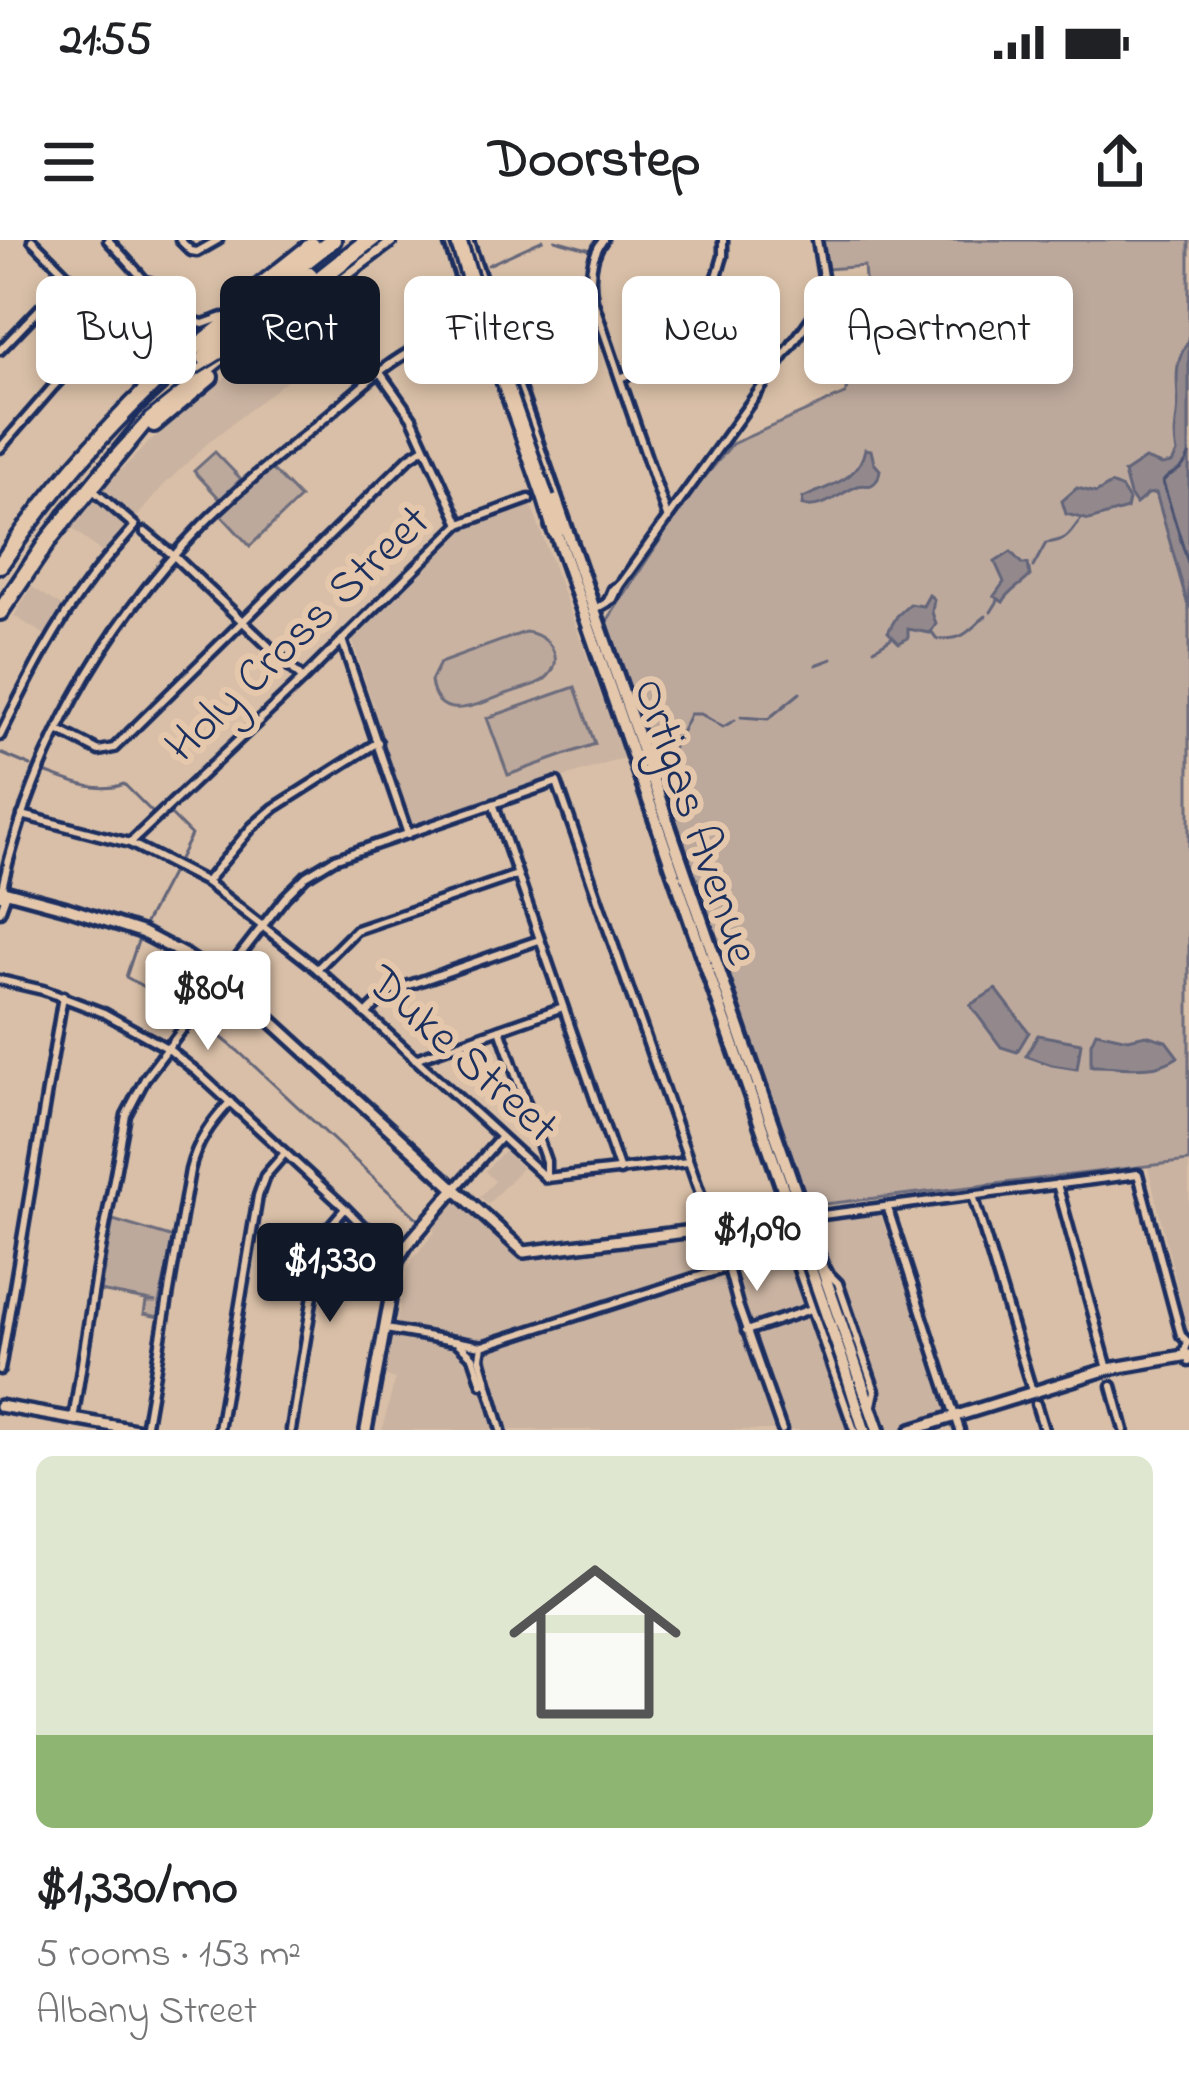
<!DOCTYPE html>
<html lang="en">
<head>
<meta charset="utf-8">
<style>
	:root { --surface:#fff; --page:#f2f2f2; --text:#202124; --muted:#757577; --line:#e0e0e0; --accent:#111827 }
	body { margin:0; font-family:"Indie Flower",sans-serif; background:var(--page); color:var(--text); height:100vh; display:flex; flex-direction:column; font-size:45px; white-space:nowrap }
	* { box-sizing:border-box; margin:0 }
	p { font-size:39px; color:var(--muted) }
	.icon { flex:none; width:66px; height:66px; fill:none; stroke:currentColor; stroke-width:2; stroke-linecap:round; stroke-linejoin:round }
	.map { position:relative; height:1190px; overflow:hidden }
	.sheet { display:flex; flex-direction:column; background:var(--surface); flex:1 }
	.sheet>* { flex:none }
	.banner { position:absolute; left:36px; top:36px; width:1119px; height:108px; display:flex; gap:24px }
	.price { position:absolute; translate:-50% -102px; padding:0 27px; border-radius:12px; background:#fff; color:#222; font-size:39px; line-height:78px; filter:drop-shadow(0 3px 6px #0008) }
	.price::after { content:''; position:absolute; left:50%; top:72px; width:36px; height:27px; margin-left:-18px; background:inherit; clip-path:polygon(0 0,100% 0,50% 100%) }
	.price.active { background:var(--accent); color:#fff }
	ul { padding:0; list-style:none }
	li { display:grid; align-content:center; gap:24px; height:636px; padding:0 36px }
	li+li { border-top:3px solid var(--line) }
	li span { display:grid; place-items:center; height:372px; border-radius:18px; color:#555 }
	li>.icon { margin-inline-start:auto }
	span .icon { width:216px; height:216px; fill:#fffc; stroke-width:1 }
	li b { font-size:51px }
	.pill { padding:0 42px; border-radius:18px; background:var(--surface); box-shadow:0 6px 18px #0003; font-size:42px; line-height:108px }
	.pill.active { background:var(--accent); color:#fff }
	.status { display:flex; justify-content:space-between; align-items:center; height:84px; padding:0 60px; background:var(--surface); direction:ltr }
	.status svg { height:33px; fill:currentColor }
	header { display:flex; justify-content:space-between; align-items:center; height:156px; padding:0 36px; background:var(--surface); font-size:54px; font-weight:700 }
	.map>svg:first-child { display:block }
</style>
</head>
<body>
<div class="status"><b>21:55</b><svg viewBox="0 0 49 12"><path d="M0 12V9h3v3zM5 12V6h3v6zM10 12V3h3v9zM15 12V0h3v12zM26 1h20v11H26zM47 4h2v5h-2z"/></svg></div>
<header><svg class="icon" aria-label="menu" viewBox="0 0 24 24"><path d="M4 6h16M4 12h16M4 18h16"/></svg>Doorstep<svg class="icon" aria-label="share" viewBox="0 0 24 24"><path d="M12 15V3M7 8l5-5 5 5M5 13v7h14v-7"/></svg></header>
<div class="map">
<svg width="1189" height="1190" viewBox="0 0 1189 1190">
	<rect width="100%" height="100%" fill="#d9bfa7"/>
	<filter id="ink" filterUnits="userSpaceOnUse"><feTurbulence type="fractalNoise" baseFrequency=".00833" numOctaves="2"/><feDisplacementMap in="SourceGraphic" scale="24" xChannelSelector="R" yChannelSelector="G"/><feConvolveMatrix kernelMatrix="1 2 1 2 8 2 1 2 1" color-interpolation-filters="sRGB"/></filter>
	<g filter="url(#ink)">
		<g fill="#cab3a1">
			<polygon points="336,51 361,82 210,201 164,245 135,279 102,250 148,203 247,119"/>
			<polygon points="548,65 561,113 521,127 504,77"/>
			<polygon points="97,258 130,285 106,316 73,289"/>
			<polygon points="531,265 624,518 412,586 352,399 466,287"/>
			<polygon points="32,347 66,369 48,397 14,376"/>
			<polygon points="504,911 522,928 488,964 480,957 495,941 485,931"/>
			<polygon points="1189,922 1189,1095 1148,927"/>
			<polygon points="453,964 459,964 523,1019 780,991 846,1190 382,1190 395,1139 385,1136 407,1032 414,1017 435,992 431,987"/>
			<polygon points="880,973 949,1172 896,1190 885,1190 878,1168 881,1151 844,1043 828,1023 813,982"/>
		</g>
		<g fill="#bda99c" stroke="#6c6c7d" stroke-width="3">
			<polygon points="823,0 1189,0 1189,921 808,966 607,381 687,259 732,204 845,154 869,93 864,26 828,29"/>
			<polygon points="215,212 241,239 220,259 194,231"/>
			<polygon points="271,228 300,258 250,306 221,275"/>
			<path d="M525,392c24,2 43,28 20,47 -9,7 -25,10 -36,14 -27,9 -72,35 -78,-12l9,-18z"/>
			<polygon points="575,447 595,504 508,535 487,478"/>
			<polygon points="113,980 174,998 159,1063 161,1064 159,1077 144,1074 146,1062 156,1062 100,1051"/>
		</g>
		<g fill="#93898d" stroke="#63657a" stroke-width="3">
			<path d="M1189,100v269l-33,-116 -8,1 -12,10 -6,-9 -6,-22 21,-14 17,6 10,-2 5,-10c-3,-15 -2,-23 0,-38 4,-30 -8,-45 12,-75z"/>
			<path d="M865,209l6,1 3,13 6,7c-1,4 -1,8 -3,10 -7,10 -10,3 -19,6 -19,7 -36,25 -56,19l1,-7c26,-13 56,-17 62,-49z"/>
			<polygon points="1111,244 1122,249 1129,260 1127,269 1089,280 1066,274 1062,261 1077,248 1096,253"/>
			<path d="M1011,312l11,12h6l2,12c-9,10 -21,14 -27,26l-9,-6 10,-14 -9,-20z"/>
			<polygon points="929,355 934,359 932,372 936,384 930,393 908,389 908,398 899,403 888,392 897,376 910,364 923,366"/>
			<polygon points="996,749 1029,792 1017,812 1001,807 970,765"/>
			<path d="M1096,792l32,7 18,-4 20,6 12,16c-27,18 -56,8 -87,9v-23z"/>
			<polygon points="1038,795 1081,803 1077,829 1052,825 1026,816"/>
		</g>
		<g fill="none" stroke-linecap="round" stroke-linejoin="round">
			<path stroke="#4b5371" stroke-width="3" d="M1189,215c-8,21 -20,15 -26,27l26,84"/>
			<g stroke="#63657a" stroke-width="3">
				<polyline points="555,0 591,10"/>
				<polyline points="488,25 543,0"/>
				<polyline points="425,96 422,54 452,41"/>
				<path d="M1033,327l13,-24c26,-4 21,-8 36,-25"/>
				<polyline points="991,372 999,359"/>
				<path d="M931,391l6,8c29,1 29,-7 49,-23"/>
				<polyline points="874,409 893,397"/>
				<polyline points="816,425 832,419"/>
				<polyline points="741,477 768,479 800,453"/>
				<polyline points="0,513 31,526"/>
				<path d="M47,533c25,9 52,21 77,11l28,28"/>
				<path d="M668,549c-3,-37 9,-44 22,-75h11l22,13 12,-7"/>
				<polyline points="171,575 191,595 178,621"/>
				<polyline points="144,685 173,630"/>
				<polyline points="138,701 126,737 190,772"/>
				<polyline points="200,780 238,811 417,978"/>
			</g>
			<g stroke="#1b2f5e" stroke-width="15">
				<g id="street">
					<path d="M108,0c16,17 31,33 45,51 9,13 25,21 30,37 4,11 -1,19 -6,28"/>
					<polyline points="180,0 191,11 197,12 218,0"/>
					<path d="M603,0c-13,17 -14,39 -10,60l75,219"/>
					<polyline points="150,42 194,81 203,84 223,77"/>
					<polyline points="547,56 590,41"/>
					<polyline points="0,110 68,39"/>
					<polyline points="381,134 412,178 460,284"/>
					<polyline points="620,138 642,129 661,116 716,40 723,16 723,0"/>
					<polyline points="0,208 52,148 106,91 110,82 105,73 32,0"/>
					<polyline points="145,292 174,316 303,439"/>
					<polyline points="608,361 613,349 619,346 819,67 825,49 817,0"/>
					<polyline points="594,370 613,359 619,346"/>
					<polyline points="342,400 408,594"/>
					<polyline points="58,490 99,511 114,508 410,217 424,208"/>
					<path d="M0,496c27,-55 54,-109 92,-159 13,-18 29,-34 43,-51l-42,-36"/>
					<polyline points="494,566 620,931"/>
					<polyline points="22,575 130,603 206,642 317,729 546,938 688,922"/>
					<polyline points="130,603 303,439 460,284 529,259"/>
					<polyline points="206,642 252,587 274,568 378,502"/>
					<path d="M0,657c30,-140 102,-269 202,-372 36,-36 76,-69 116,-101 30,-25 59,-54 93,-73 21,-12 45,-20 68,-27"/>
					<polyline points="0,672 7,653"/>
					<polyline points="230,728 285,657 306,636 334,619 557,542 711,985 723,1029"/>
					<polyline points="317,729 356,690 517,635"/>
					<polyline points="0,740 43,750 104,773 167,808 198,833 345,968 396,1020"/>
					<polyline points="366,774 389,752 539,700"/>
					<polyline points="500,789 546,921 546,938"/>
					<polyline points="415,819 563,767"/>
					<polyline points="1057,944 1108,1129"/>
					<polyline points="455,949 500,898"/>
					<polyline points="973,955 1032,1151"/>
					<polyline points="887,966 955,1176"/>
					<polyline points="807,977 1138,934 1181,1095 1188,1102 1185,1110 1189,1122"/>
					<polyline points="368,988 399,1014"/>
					<polyline points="794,989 793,1004 798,1029 854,1190"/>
					<polyline points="714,990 720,998 738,1065 782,1190"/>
					<polyline points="824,1029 838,1043 875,1151 872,1165"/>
					<polyline points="386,1089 482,1106 728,1027"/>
					<polyline points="746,1091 811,1069"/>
					<polyline points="458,1103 473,1117 482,1144"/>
					<polyline points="482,1106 480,1118 501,1190"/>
					<polyline points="0,1130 63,756"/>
					<polyline points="1112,1146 1124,1190"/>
					<polyline points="1036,1164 1044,1190"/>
					<polyline points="73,1180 96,1035 126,875 146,837 232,724"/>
					<polyline points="957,1181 960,1190"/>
					<path d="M145,1190l45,-260c7,-28 20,-46 40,-68"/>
					<polyline points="219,1190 258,956 265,936 285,913"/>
					<polyline points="291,1190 321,1006 325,992 344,970"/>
				</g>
			</g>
			<g stroke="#1b2f5e" stroke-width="18">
				<g id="secondary">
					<polyline points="0,650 67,668 141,692 185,715 215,735 268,778 524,1012 798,978"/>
					<polyline points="0,1166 136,1190"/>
					<polyline points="366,1190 397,1021 406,1006 455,949"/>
					<polyline points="911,1190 1108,1129 1189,1115"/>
				</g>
			</g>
			<g stroke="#1b2f5e" stroke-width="20">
				<g id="primary">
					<polyline points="450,0 468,55"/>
					<polyline points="466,0 878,1190"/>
					<polyline points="552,286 556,292 845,1128 864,1190"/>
				</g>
			</g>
			<g stroke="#1b2f5e" stroke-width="22">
				<g id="highway">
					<polyline points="259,47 312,5"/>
					<polyline points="234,116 389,0"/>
					<polyline points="205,118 226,99 310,35"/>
					<polyline points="154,184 210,137"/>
					<polyline points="546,259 556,292"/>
					<path d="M0,325c49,-73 106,-138 171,-198l162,-127"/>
					<polyline points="0,372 50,298 146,180 180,149 368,0"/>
				</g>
			</g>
			<use href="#street" stroke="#e5c8ac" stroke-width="6"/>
			<use href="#secondary" stroke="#e5c8ac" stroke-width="9"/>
			<use href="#primary" stroke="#e5c8ac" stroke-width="10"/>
			<use href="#highway" stroke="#e5c8ac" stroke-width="14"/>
			<polyline stroke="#1b2f5e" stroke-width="3" points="0,355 62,265 146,173 182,144 257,98 385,0"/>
			<g stroke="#1b2f5e" stroke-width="22" stroke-linecap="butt">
				<polyline id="highway-bridge" points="458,0 484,84 546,259"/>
			</g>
			<use href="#highway-bridge" stroke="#e5c8ac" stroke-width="14"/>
		</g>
	</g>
	<g text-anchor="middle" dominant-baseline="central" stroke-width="12" stroke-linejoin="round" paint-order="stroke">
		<g font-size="48" fill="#1b2f5e" stroke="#e5c8ac">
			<text transform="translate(299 395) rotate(-44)">Holy Cross Street</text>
			<text transform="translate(694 582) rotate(71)">Ortigas Avenue</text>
			<text transform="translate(461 816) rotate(42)">Duke Street</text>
		</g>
	</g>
</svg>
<b class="price" style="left:208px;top:813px">$804</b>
<b class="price" style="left:757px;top:1054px">$1,090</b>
<b class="price active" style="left:330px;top:1085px">$1,330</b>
<div class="banner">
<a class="pill">Buy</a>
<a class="pill active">Rent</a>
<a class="pill">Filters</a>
<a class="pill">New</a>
<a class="pill">Apartment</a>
</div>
</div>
<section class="sheet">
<ul>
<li><span style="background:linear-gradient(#dfe7d0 75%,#8fb573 0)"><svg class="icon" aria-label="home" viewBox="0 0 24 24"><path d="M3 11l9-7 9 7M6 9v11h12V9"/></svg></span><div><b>$1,330/mo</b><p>5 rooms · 153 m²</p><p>Albany Street</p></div></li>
</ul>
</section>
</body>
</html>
